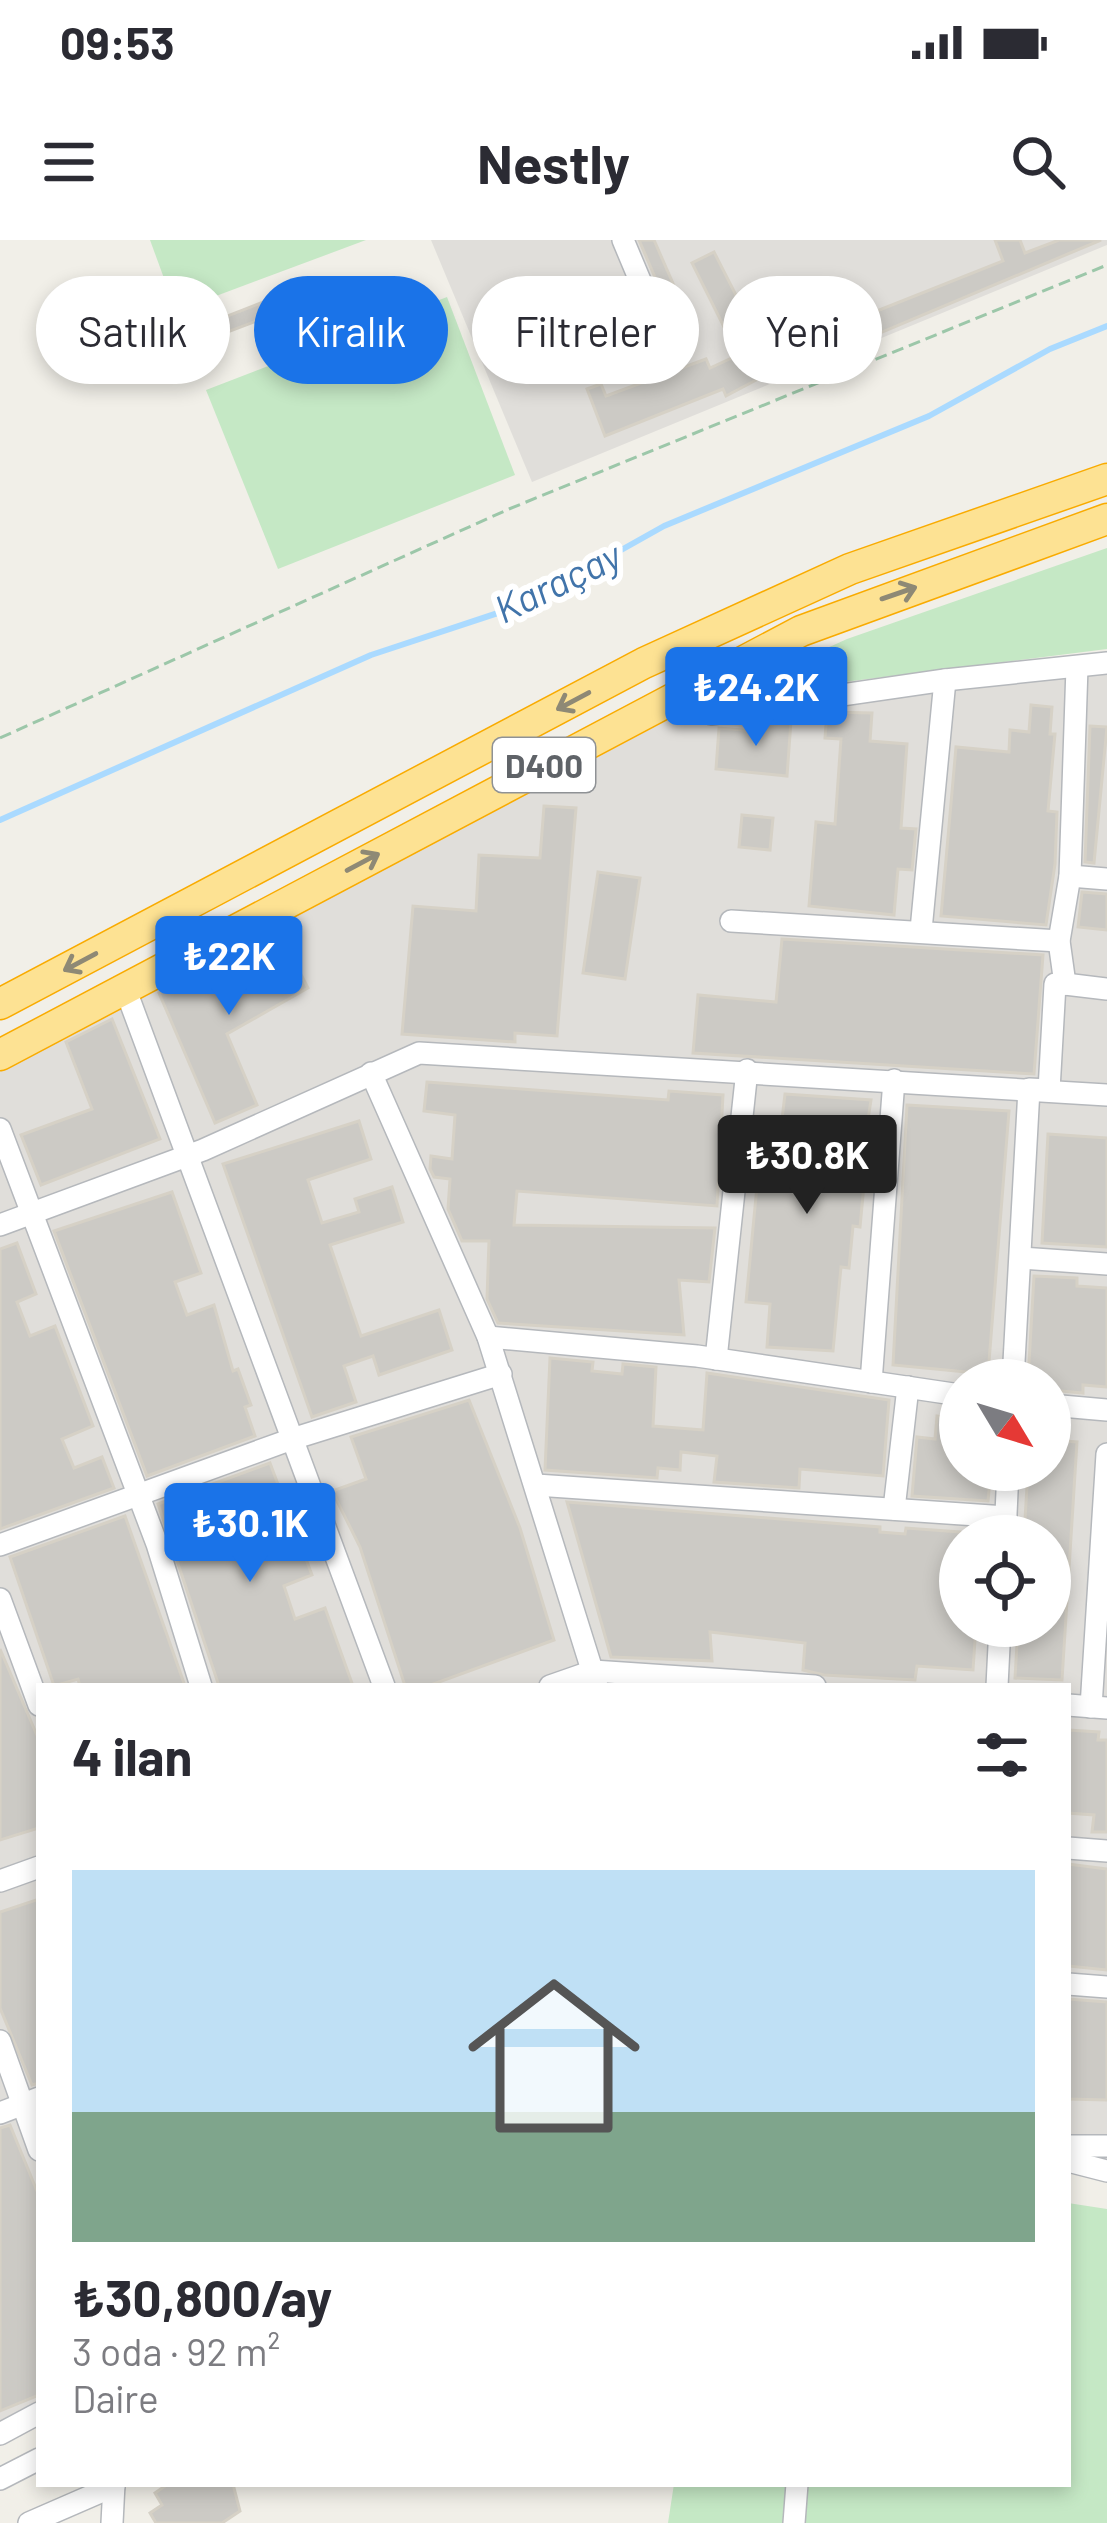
<!DOCTYPE html>
<html lang="tr">
<head>
<meta charset="utf-8">
<style>
	:root { --surface:#fff; --page:#f2f2f3; --text:#2b2b33; --muted:#7c7c81; --line:#e1e1e2; --accent:#1a73e8 }
	body { margin:0; font-family:Barlow,sans-serif; background:var(--page); color:var(--text); height:100vh; display:flex; flex-direction:column; font-size:45px; white-space:nowrap }
	* { box-sizing:border-box; margin:0 }
	p { font-size:39px; color:var(--muted) }
	.icon { flex:none; width:66px; height:66px; fill:none; stroke:currentColor; stroke-width:2; stroke-linecap:round; stroke-linejoin:round }
	.map { position:relative; flex:1; overflow:hidden }
	.details { position:absolute; left:36px; top:1443px; width:1035px; height:804px; display:flex; flex-direction:column; background:var(--surface); border-radius:0px; box-shadow:0 6px 18px #0003 }
	.details>* { flex:none }
	.hud { position:absolute; left:36px; top:36px; width:1035px; height:108px; display:flex; gap:24px }
	.needle { width:78px; rotate:128deg }
	.buttons { position:absolute; left:939px; top:1119px; display:grid; gap:24px }
	.buttons a { display:grid; place-items:center; width:132px; height:132px; border-radius:50%; background:var(--surface); box-shadow:0 6px 18px #0003; font-size:60px }
	.price { position:absolute; translate:-50% -102px; padding:0 27px; border-radius:12px; background:var(--accent); color:#fff; font-size:39px; line-height:78px; filter:drop-shadow(0 3px 6px #0008) }
	.price::after { content:''; position:absolute; left:50%; top:72px; width:36px; height:27px; margin-left:-18px; background:inherit; clip-path:polygon(0 0,100% 0,50% 100%) }
	.price.selected { background:#222; color:#fff }
	ul { padding:0; list-style:none }
	li { display:grid; align-content:center; gap:24px; height:636px; padding:0 36px }
	li+li { border-top:3px solid var(--line) }
	li span { display:grid; place-items:center; height:372px; border-radius:0px; color:#555 }
	li>.icon { margin-inline-start:auto }
	span .icon { width:216px; height:216px; fill:#fffc; stroke-width:1 }
	li b { font-size:51px }
	h2 { display:flex; justify-content:space-between; align-items:center; height:144px; padding:0 36px; font-size:51px }
	.tag { padding:0 42px; border-radius:54px; background:var(--surface); box-shadow:0 6px 18px #0003; font-size:42px; line-height:108px }
	.tag.selected { background:var(--accent); color:#fff }
	.status { display:flex; justify-content:space-between; align-items:center; height:84px; padding:0 60px; background:var(--surface); direction:ltr }
	.status svg { height:33px; fill:currentColor }
	header { display:flex; justify-content:space-between; align-items:center; height:156px; padding:0 36px; background:var(--surface); font-size:54px; font-weight:700 }
	.map>svg:first-child { display:block }
</style>
</head>
<body>
<div class="status"><b>09:53</b><svg viewBox="0 0 49 12"><path d="M0 12V9h3v3zM5 12V6h3v6zM10 12V3h3v9zM15 12V0h3v12zM26 1h20v11H26zM47 4h2v5h-2z"/></svg></div>
<header><svg class="icon" aria-label="menu" viewBox="0 0 24 24"><path d="M4 6h16M4 12h16M4 18h16"/></svg>Nestly<svg class="icon" aria-label="search" viewBox="0 0 24 24"><circle cx="10" cy="10" r="6"/><path d="M15 15l6 6"/></svg></header>
<div class="map">
<svg width="1107" height="2283" viewBox="0 0 1107 2283">
	<rect width="100%" height="100%" fill="#f1efe8"/>
	<g fill="#e0deda" fill-rule="evenodd">
		<polygon points="431,0 1107,0 1107,5 532,242"/>
		<path d="M1107,427v1490l-39,-6v-465h-1029v717l-39,18v-1355l678,-351zM960,1140h90v90h-90zM960,1296h90v90h-90z"/>
	</g>
	<g fill="#c5e8c5">
		<polygon points="150,0 366,0 176,71"/>
		<polygon points="447,57 515,235 278,329 206,150"/>
		<polygon points="1107,308 1107,409 731,456 739,448 847,399"/>
		<polygon points="1068,1963 1107,1969 1107,2283 668,2283 674,2244 1068,2244"/>
	</g>
	<g fill="none" stroke-linecap="round" stroke-linejoin="round">
		<polyline stroke="#aadaff" stroke-width="6" points="0,580 371,415 525,364 664,286 929,176 1050,109 1107,86"/>
	</g>
	<g fill="#cccac5" stroke="#d6d1c6" stroke-width="3">
		<polygon points="639,0 654,0 682,64 669,70"/>
		<polygon points="995,0 1020,0 1025,13 1059,0 1101,0 854,104 853,100 796,124 794,120 726,156 723,149 605,196 587,149 601,144 606,156 706,119 710,128 738,115 692,23 714,12 763,108 812,87 805,70 831,60 844,84 1003,21"/>
		<polygon points="281,55 286,70 222,94 217,80"/>
		<polygon points="1031,465 1052,467 1050,494 1055,494 1048,571 1057,572 1055,624 1046,685 941,676 956,507 1009,512 1010,490 1029,492"/>
		<polygon points="827,472 872,473 870,501 907,504 901,588 916,589 912,630 898,629 894,675 809,666 816,582 835,584 841,499 825,498"/>
		<polygon points="791,481 787,536 716,529 719,488 755,491 756,483"/>
		<polygon points="1090,486 1107,487 1094,623 1085,622"/>
		<polygon points="544,566 576,568 557,796 515,793 515,802 402,794 413,666 476,671 479,615 540,618"/>
		<polygon points="742,575 773,578 770,610 739,607"/>
		<polygon points="598,632 640,638 625,739 583,733"/>
		<polygon points="1082,652 1107,654 1107,690 1078,687"/>
		<polygon points="280,694 308,748 227,794 257,865 215,883 159,753"/>
		<polygon points="782,699 1043,715 1034,834 693,813 698,755 776,762"/>
		<polygon points="112,779 160,899 41,945 21,895 92,869 66,802"/>
		<polygon points="427,842 668,860 669,851 723,855 717,966 517,951 514,985 715,988 709,1042 679,1040 684,1095 498,1083 487,1059 489,1001 462,1001 448,969 450,939 434,937 430,929 431,916 452,919 455,875 424,871"/>
		<polygon points="785,854 871,860 858,945 864,945 860,987 853,986 849,1028 841,1027 833,1111 767,1107 770,1064 746,1062 762,893 780,896"/>
		<polygon points="907,865 1009,871 988,1134 893,1125"/>
		<polygon points="359,881 371,919 308,940 322,983 359,972 355,959 392,947 403,982 330,1005 361,1096 439,1070 452,1110 379,1135 373,1116 344,1126 356,1162 312,1177 223,924"/>
		<polygon points="1048,894 1107,898 1107,1007 1042,1003"/>
		<polygon points="172,952 201,1033 175,1042 187,1075 214,1065 233,1131 238,1129 251,1165 245,1167 255,1196 147,1236 54,991"/>
		<polygon points="17,1003 36,1054 17,1062 30,1096 55,1086 93,1186 62,1199 74,1228 102,1217 114,1248 0,1289 0,1009"/>
		<polygon points="1034,1036 1077,1038 1077,1046 1107,1048 1107,1147 1083,1145 1083,1153 1050,1150 1050,1140 1028,1140"/>
		<polygon points="550,1118 593,1122 592,1131 622,1134 623,1124 656,1127 653,1186 703,1190 707,1133 889,1160 883,1236 800,1229 799,1248 714,1242 717,1216 681,1212 680,1230 658,1228 657,1238 545,1230"/>
		<polygon points="469,1160 520,1288 554,1400 428,1446 405,1446 360,1307 332,1251 366,1239 351,1197"/>
		<polygon points="937,1176 960,1179 960,1230 991,1230 988,1261 912,1256 917,1197 935,1199"/>
		<polygon points="1050,1200 1077,1202 1062,1440 1015,1438 1018,1386 1050,1386 1050,1296 1024,1296 1028,1230 1050,1230"/>
		<polygon points="270,1223 312,1335 284,1346 295,1379 325,1368 353,1446 219,1446 158,1264"/>
		<polygon points="567,1262 880,1287 880,1292 905,1294 906,1288 960,1292 960,1386 976,1386 973,1430 917,1426 915,1440 824,1435 803,1430 805,1403 710,1392 712,1421 611,1417"/>
		<polygon points="125,1276 185,1446 80,1446 78,1439 54,1446 10,1317"/>
		<polygon points="0,1409 39,1500 39,1588 0,1600"/>
		<polygon points="1068,1490 1099,1492 1098,1500 1107,1500 1107,1592 1092,1592 1094,1575 1068,1573"/>
		<polygon points="1068,1624 1107,1629 1107,1730 1068,1726"/>
		<polygon points="39,1659 39,1843 32,1845 0,1768 0,1672"/>
		<polygon points="1068,1759 1107,1762 1107,1860 1068,1859"/>
		<polygon points="10,1885 39,1956 39,2155 0,2171 0,1888"/>
		<polygon points="168,2244 233,2244 240,2271 222,2283 156,2283 150,2273 162,2265 155,2253"/>
	</g>
	<g fill="none" stroke-linecap="round" stroke-linejoin="round">
		<g stroke="#b5b8bc" stroke-width="24">
			<g id="minor">
				<polyline points="623,0 670,112"/>
				<polyline points="711,474 945,440 1107,423"/>
				<polyline points="1070,636 1107,639"/>
				<polyline points="731,681 1059,701"/>
				<polyline points="921,690 945,440"/>
				<polyline points="1065,744 1059,701 1070,636 1077,427"/>
				<polyline points="1065,744 1107,749"/>
				<polyline points="125,748 384,1446"/>
				<polyline points="371,833 488,1097 597,1446"/>
				<polyline points="0,889 157,1304 201,1446"/>
				<polyline points="0,985 203,910 419,813 1107,855"/>
				<polyline points="1021,1018 1107,1024"/>
				<polyline points="488,1097 697,1116 960,1155"/>
				<polyline points="716,1119 747,830"/>
				<polyline points="1013,1140 1029,849 1049,850 1055,744 1065,744"/>
				<polyline points="871,1142 894,840"/>
				<polyline points="1050,1165 1107,1170"/>
				<polyline points="536,1245 1006,1277"/>
				<polyline points="894,1269 908,1147"/>
				<polyline points="1005,1296 1008,1230"/>
				<polyline points="0,1305 292,1199 501,1134"/>
				<polyline points="0,1359 39,1465"/>
				<polyline points="550,1446 593,1431 815,1446"/>
				<polyline points="997,1446 1000,1386"/>
				<polyline points="1068,1465 1107,1468"/>
				<polyline points="1091,1467 1107,1214"/>
				<polyline points="1068,1608 1107,1611"/>
				<polyline points="0,1641 39,1627"/>
				<polyline points="1068,1744 1107,1747"/>
				<polyline points="0,1801 39,1910"/>
				<polyline points="0,1873 39,1858"/>
				<polyline points="1068,1906 1107,1906"/>
				<polyline points="1068,1921 1107,1931"/>
				<polyline points="0,2194 39,2173"/>
				<polyline points="0,2239 39,2219"/>
				<polyline points="29,2283 114,2246"/>
				<polyline points="112,2283 114,2244"/>
				<polyline points="794,2283 797,2244"/>
			</g>
		</g>
		<g stroke="#f9ab00" stroke-width="33">
			<g id="highway">
				<polyline points="0,764 644,423 850,329 1107,239"/>
				<polyline points="0,815 801,391 1107,279"/>
			</g>
		</g>
		<polyline stroke="#9cc7a9" stroke-width="3" stroke-dasharray="12 6" stroke-linecap="butt" points="0,498 509,269 1107,25"/>
		<use href="#minor" stroke="#fff" stroke-width="21"/>
		<use href="#highway" stroke="#fde293" stroke-width="30"/>
	</g>
	<defs><path id="oneway-shaft" d="M-6 0H5M1.5-3L5.5 0L1.5 3" fill="none" stroke-width="1.6" stroke-linecap="round" stroke-linejoin="round" transform="scale(3)"/></defs>
	<g stroke="#8e8975">
		<use href="#oneway-shaft" transform="translate(899 353) rotate(-19)"/>
		<use href="#oneway-shaft" transform="translate(573 461) rotate(152)"/>
		<use href="#oneway-shaft" transform="translate(363 622) rotate(-28)"/>
		<use href="#oneway-shaft" transform="translate(80 722) rotate(152)"/>
	</g>
	<g text-anchor="middle" dominant-baseline="central" stroke-width="12" stroke-linejoin="round" paint-order="stroke">
		<rect fill="#fff" stroke="#8f9295" stroke-width="3" x="493" y="498" width="102" height="54" rx="9"/>
		<g font-size="33" font-weight="bold" fill="#5f6368">
			<text x="544" y="525">D400</text>
		</g>
		<g font-size="39" font-style="italic" fill="#4174aa" stroke="#fff">
			<text transform="translate(557 341) rotate(-26)">Karaçay</text>
		</g>
	</g>
</svg>
<div class="buttons">
<a><svg class="needle" viewBox="-14 -14 28 28"><path d="M0-13l5 13h-10z" fill="#e53935"/><path d="M0 13l5-13h-10z" fill="#7c7c81"/></svg></a>
<a><svg class="icon" aria-label="locate" viewBox="0 0 24 24"><circle cx="12" cy="12" r="6"/><path d="M12 2v4M12 18v4M2 12h4M18 12h4"/></svg></a>
</div>
<b class="price" style="left:756px;top:509px">₺24.2K</b>
<b class="price" style="left:229px;top:778px">₺22K</b>
<b class="price selected" style="left:807px;top:977px">₺30.8K</b>
<b class="price" style="left:250px;top:1345px">₺30.1K</b>
<div class="hud">
<a class="tag">Satılık</a>
<a class="tag selected">Kiralık</a>
<a class="tag">Filtreler</a>
<a class="tag">Yeni</a>
</div>
<section class="details">
<h2>4 ilan<svg class="icon" aria-label="filters" viewBox="0 0 24 24"><path d="M4 7h16M4 17h16"/><circle cx="9" cy="7" r="2"/><circle cx="15" cy="17" r="2"/></svg></h2>
<ul>
<li><span style="background:linear-gradient(#bfe0f5 65%,#7fa58c 0)"><svg class="icon" aria-label="home" viewBox="0 0 24 24"><path d="M3 11l9-7 9 7M6 9v11h12V9"/></svg></span><div><b>₺30,800/ay</b><p>3 oda · 92 m²</p><p>Daire</p></div></li>
</ul>
</section>
</div>
</body>
</html>
